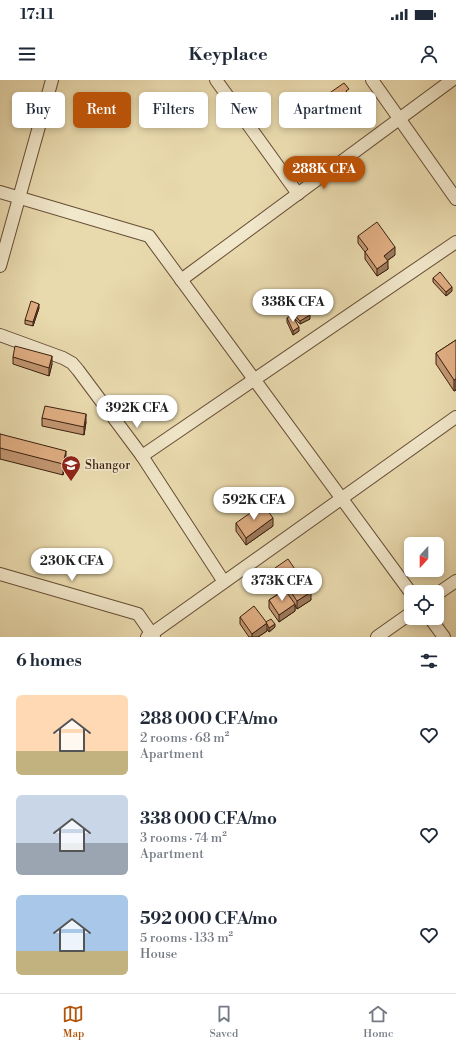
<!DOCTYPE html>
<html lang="en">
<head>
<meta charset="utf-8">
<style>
	:root { --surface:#fff; --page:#f2f2f3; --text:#1f2937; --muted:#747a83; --line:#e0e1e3; --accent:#b45309 }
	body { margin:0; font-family:"Libre Bodoni",serif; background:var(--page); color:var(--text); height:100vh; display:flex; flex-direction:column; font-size:15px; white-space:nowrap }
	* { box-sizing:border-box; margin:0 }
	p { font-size:13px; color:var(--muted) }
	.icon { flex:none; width:22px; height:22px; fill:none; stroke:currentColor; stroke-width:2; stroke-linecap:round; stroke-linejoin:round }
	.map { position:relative; height:557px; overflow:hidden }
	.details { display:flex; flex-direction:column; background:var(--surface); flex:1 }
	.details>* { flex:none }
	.hud { position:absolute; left:12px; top:12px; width:432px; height:36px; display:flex; gap:8px }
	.needle { width:26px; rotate:201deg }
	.tools { position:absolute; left:404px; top:457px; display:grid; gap:8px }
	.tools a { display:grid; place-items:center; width:40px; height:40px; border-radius:6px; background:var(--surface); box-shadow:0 2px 6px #0003; font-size:20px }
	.price { position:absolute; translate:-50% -34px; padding:0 9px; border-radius:14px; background:#fff; color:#222; font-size:13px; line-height:26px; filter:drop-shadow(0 1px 2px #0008) }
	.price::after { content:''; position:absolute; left:50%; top:24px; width:12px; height:9px; margin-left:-6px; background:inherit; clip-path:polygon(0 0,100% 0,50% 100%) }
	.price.current { background:var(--accent); color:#fff }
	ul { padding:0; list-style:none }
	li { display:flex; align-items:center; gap:12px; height:100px; padding:0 16px }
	li span { display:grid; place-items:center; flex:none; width:112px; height:80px; border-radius:6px; color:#555 }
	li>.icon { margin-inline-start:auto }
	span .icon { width:48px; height:48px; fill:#fffc; stroke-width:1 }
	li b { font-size:17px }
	h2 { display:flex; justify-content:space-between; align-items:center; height:48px; padding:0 16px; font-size:17px }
	.pill { padding:0 14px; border-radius:6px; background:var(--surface); box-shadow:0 2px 6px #0003; font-size:14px; line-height:36px }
	.pill.current { background:var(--accent); color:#fff }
	.status { display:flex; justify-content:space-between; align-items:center; height:28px; padding:0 20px; background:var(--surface); direction:ltr }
	.status svg { height:11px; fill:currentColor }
	header { display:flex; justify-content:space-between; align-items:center; height:52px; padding:0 16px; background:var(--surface); font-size:18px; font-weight:700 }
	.dock { display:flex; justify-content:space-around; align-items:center; height:56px; border-top:1px solid var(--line); background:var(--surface); font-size:11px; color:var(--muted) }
	.dock a { display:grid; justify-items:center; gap:2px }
	.dock .current { color:var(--accent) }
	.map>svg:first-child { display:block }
</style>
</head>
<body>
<div class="status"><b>17:11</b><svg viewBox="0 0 49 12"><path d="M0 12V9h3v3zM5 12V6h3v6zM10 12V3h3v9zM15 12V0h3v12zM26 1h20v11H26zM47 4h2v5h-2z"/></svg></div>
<header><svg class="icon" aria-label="menu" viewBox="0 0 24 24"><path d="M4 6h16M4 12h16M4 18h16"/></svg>Keyplace<svg class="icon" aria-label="person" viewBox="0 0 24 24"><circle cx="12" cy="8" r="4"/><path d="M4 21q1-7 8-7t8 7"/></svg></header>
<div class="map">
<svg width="456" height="557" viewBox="0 0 456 557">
	<rect width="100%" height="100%" fill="#e9daae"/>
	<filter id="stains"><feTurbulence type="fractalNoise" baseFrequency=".005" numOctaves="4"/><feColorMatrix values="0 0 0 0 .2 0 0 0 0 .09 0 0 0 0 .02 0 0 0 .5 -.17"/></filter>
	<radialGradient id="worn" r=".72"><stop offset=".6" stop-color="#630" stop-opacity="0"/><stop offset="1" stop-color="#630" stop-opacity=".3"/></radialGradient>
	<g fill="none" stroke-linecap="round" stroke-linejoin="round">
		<g stroke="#664e36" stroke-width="14">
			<g id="street">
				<polyline points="216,0 298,114"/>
				<polyline points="372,0 456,119"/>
				<polyline points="0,112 149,156 411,513"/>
				<polyline points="0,186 52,0"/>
				<polyline points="181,200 452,0"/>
				<polyline points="0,255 63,278 72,283 78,290 142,376 224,502"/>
				<polyline points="142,376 456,162"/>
				<polyline points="0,494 138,534 154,557"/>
				<polyline points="437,514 456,501"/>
				<polyline points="430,538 444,557"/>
				<polyline points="147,557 456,337"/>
				<polyline points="377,557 411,533"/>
			</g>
		</g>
		<use href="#street" stroke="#f1e7ca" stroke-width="12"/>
	</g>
	<g fill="#c19671" stroke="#3a1f0e">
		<polygon points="349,14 353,28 329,44 318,29 318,21"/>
		<polygon points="358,156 395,175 387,181 388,189 377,196 365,179 365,172 358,163"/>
		<polygon points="433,198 452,211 446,216 433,202"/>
		<polygon points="39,228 33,246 25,244 25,240"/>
		<polygon points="291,231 310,239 300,244 294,238 299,251 293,255 287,242 287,238 292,236"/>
		<polygon points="456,260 456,310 454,311 436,284 436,273"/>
		<polygon points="13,277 52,284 49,296 13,284"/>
		<polygon points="42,338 86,342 84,355 42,346"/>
		<polygon points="0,354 66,381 63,395 0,379"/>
		<polygon points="236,443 273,446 246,465 236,451"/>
		<polygon points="275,488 299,497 311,520 297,529 295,525 295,531 279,542 269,528 269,520 284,510 275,496"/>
		<polygon points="240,537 266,542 275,547 269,552 267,549 267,551 258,557 249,557 240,544"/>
	</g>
	<g fill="#9d7a5c" stroke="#3a1f0e">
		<polygon points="353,20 353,28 329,44 329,36"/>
		<polygon points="395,167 395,175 384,183 384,176"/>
		<polygon points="388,181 388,189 377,196 377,189"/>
		<polygon points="452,207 452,211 446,216 446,212"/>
		<polygon points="39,224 39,228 33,246 33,242"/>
		<polygon points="310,235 310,239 300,244 300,241"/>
		<polygon points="299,247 299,251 293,255 293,251"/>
		<polygon points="52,276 52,284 49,296 49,288"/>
		<polygon points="456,299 456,310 454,311 454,300"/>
		<polygon points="86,334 86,342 84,355 84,347"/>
		<polygon points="66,371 66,381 63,395 63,384"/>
		<polygon points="273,438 273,446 246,465 246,458"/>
		<polygon points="299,495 299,502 287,506 287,511 285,512 285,504"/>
		<polygon points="311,512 311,520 297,529 297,521"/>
		<polygon points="295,524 295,531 279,542 279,535"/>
		<polygon points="267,543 267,551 258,557 252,557 252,554"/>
		<polygon points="275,544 275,547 269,552 269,548"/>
	</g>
	<g fill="#e0ae83" stroke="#3a1f0e">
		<polygon points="344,3 349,9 346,11 353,20 329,36 318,21"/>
		<polygon points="377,142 395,167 384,176 388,181 377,189 365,172 368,169 358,156"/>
		<polygon points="440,192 452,207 446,212 433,198"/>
		<polygon points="31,221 39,224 33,242 25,240"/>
		<polygon points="301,224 310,235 300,241 291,231"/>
		<polygon points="292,235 299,247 293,251 287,238"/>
		<polygon points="456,260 456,299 454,300 436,273"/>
		<polygon points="15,266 52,276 49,288 13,277"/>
		<polygon points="45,326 86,334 84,347 42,338"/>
		<polygon points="0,354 66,371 63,384 0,368"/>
		<polygon points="263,424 273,438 246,458 236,443"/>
		<polygon points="288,479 299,495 285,504 275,488"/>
		<polygon points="300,497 311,512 297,521 287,506"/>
		<polygon points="285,510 295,524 279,535 269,520"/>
		<polygon points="254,526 267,543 252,554 240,537"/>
		<polygon points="271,539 275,544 269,548 266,542"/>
	</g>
	<defs>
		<g id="school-pin" transform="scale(1)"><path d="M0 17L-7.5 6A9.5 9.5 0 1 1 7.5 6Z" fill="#8f2418" stroke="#f1e7ca"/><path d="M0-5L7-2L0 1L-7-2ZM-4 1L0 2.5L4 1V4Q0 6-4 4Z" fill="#fff"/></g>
	</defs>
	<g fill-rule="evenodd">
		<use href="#school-pin" x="71" y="385"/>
	</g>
	<g text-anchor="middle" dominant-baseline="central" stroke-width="3.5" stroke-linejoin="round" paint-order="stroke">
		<g font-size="12" fill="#3a1f0e" stroke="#f1e7ca" text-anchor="start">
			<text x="85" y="385">Shangor</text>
		</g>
	</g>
	<rect width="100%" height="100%" filter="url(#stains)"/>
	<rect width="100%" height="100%" fill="url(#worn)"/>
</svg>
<div class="tools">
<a><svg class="needle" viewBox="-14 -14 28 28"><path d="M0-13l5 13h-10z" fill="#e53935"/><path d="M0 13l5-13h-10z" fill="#747a83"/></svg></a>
<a><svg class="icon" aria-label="locate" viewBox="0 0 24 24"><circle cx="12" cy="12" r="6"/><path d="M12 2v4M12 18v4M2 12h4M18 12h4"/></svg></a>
</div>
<b class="price current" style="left:324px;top:110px">288K CFA</b>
<b class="price" style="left:293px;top:243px">338K CFA</b>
<b class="price" style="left:137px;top:349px">392K CFA</b>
<b class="price" style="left:254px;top:441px">592K CFA</b>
<b class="price" style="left:72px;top:502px">230K CFA</b>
<b class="price" style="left:282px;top:522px">373K CFA</b>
<div class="hud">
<a class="pill">Buy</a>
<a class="pill current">Rent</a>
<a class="pill">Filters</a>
<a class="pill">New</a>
<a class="pill">Apartment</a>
</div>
</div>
<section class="details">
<h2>6 homes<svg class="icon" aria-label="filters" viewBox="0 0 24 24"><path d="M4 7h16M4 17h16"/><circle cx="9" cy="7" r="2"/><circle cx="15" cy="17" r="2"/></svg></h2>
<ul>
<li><span style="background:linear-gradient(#ffd9b3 70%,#c2b280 0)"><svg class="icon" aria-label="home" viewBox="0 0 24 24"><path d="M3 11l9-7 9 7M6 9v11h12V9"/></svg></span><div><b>288 000 CFA/mo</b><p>2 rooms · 68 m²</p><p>Apartment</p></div><svg class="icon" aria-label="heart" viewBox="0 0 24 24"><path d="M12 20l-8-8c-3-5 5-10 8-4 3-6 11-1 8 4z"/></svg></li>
<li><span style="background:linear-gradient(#c9d6e8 60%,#9aa5b1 0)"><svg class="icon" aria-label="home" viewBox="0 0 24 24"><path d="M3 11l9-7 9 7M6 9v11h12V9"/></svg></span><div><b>338 000 CFA/mo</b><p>3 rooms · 74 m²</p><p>Apartment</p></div><svg class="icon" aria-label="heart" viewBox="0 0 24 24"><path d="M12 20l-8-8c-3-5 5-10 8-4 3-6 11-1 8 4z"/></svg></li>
<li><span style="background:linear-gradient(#a9c7e8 70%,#c2b280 0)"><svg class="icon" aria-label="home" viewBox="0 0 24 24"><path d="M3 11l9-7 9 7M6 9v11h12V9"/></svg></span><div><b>592 000 CFA/mo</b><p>5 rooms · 133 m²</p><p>House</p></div><svg class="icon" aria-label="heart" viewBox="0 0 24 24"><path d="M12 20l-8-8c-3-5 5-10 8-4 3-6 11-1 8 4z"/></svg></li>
</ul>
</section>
<nav class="dock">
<a class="current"><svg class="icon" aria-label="map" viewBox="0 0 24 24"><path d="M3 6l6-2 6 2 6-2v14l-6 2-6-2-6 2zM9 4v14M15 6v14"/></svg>Map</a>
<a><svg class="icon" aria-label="saved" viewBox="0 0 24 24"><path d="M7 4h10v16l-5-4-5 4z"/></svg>Saved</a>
<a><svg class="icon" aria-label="home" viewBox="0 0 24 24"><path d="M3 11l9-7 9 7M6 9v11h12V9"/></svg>Home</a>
</nav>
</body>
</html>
